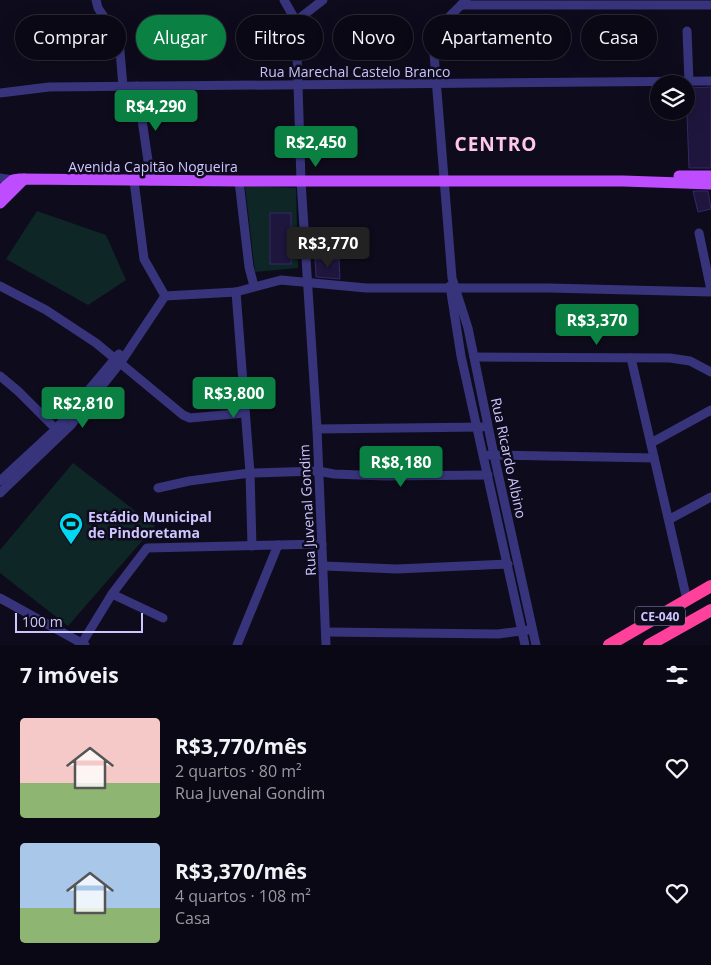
<!DOCTYPE html>
<html lang="pt">
<head>
<meta charset="utf-8">
<style>
	:root { --surface:#0a0815; --page:#13111e; --text:#f1f3f6; --muted:#999aa0; --line:#2a2934; --accent:#0b8043 }
	body { margin:0; font-family:"Open Sans",sans-serif; background:var(--page); color:var(--text); height:100vh; display:flex; flex-direction:column; font-size:19px; white-space:nowrap }
	* { box-sizing:border-box; margin:0 }
	p { font-size:16px; color:var(--muted) }
	.icon { flex:none; width:28px; height:28px; fill:none; stroke:currentColor; stroke-width:2; stroke-linecap:round; stroke-linejoin:round }
	.map { position:relative; height:645px; overflow:hidden }
	.details { display:flex; flex-direction:column; background:var(--surface); flex:1 }
	.details>* { flex:none }
	.hud { position:absolute; left:15px; top:15px; width:681px; height:45px; display:flex; gap:10px }
	.controls { position:absolute; left:650px; top:75px; display:grid; gap:10px }
	.controls a { display:grid; place-items:center; width:45px; height:45px; border-radius:50%; background:var(--surface); box-shadow:0 5px 20px #0002,0 0 0 1px var(--line); font-size:25px }
	.scale { position:absolute; left:15px; bottom:12px; width:128px; box-sizing:border-box; padding-left:5px; border:2px solid #cdc6ff; border-top:0; font-size:14px; line-height:18px; white-space:nowrap; color:#cdc6ff; -webkit-text-stroke:4px #0e0b1c; paint-order:stroke }
	.price { position:absolute; translate:-50% -42px; padding:0 11px; border-radius:5px; background:var(--accent); color:#fff; font-size:16px; line-height:32px; filter:drop-shadow(0 1px 2px #0008) }
	.price::after { content:''; position:absolute; left:50%; top:30px; width:15px; height:11px; margin-left:-8px; background:inherit; clip-path:polygon(0 0,100% 0,50% 100%) }
	.price.on { background:#222; color:#fff }
	ul { padding:0; list-style:none }
	li { display:flex; align-items:center; gap:15px; height:125px; padding:0 20px }
	li span { display:grid; place-items:center; flex:none; width:140px; height:100px; border-radius:5px; color:#555 }
	li>.icon { margin-inline-start:auto }
	span .icon { width:60px; height:60px; fill:#fffc; stroke-width:1 }
	li b { font-size:21px }
	h2 { display:flex; justify-content:space-between; align-items:center; height:60px; padding:0 20px; font-size:21px }
	.chip { padding:0 18px; border-radius:22px; background:var(--surface); box-shadow:0 5px 20px #0002,0 0 0 1px var(--line); font-size:18px; line-height:45px }
	.chip.on { background:var(--accent); color:#fff }
	.map>svg:first-child { display:block }
</style>
</head>
<body>
<div class="map">
<svg width="711" height="645" viewBox="0 0 711 645">
	<rect width="100%" height="100%" fill="#0e0b1c"/>
	<g fill="#0e2625">
		<polygon points="245,186 296,188 298,268 255,272"/>
		<polygon points="37,211 106,235 126,280 88,305 6,259"/>
		<polygon points="73,463 155,526 68,626 0,573 0,550"/>
	</g>
	<g fill="#1e163d" stroke="#35286a">
		<polygon points="711,87 711,168 689,168 686,88"/>
		<polygon points="693,191 708,191 711,209 698,212"/>
		<rect x="270" y="213" width="21" height="51"/>
		<polygon points="315,259 339,259 340,279 316,277"/>
	</g>
	<g fill="none" stroke-linecap="round" stroke-linejoin="round">
		<g stroke="#37347c" stroke-width="9">
			<polyline points="96,0 98,8 119,39 123,87"/>
			<polyline points="284,0 296,21 301,181 317,429 326,645"/>
			<polyline points="466,0 437,29 433,41 452,278 468,328 494,455 536,645"/>
			<polyline points="461,5 711,5"/>
			<polyline points="296,21 323,0"/>
			<polyline points="687,31 689,82"/>
			<polyline points="137,86 151,181"/>
			<polyline points="0,93 49,87 711,81"/>
			<polyline points="0,178 13,180"/>
			<polyline points="134,181 144,259 165,296 236,292 281,280 366,288 549,288 711,292"/>
			<polyline points="239,181 249,267 254,286"/>
			<polyline points="699,233 711,290"/>
			<polyline points="0,286 46,310 96,343 183,415 190,418 245,413"/>
			<polyline points="450,286 461,356 525,645"/>
			<polyline points="236,292 250,473 252,546"/>
			<polyline points="474,357 670,358 690,361 711,372"/>
			<polyline points="631,358 687,600"/>
			<polyline points="0,376 18,391 56,429"/>
			<polyline points="317,429 482,427"/>
			<polyline points="651,443 711,410"/>
			<polyline points="489,455 654,458"/>
			<polyline points="0,481 56,429 119,354"/>
			<polyline points="158,488 189,481 250,473 318,471 334,474 384,476 488,475"/>
			<polyline points="0,493 71,425 121,362 165,296"/>
			<polyline points="670,519 711,497"/>
			<polyline points="324,566 397,569 508,564"/>
			<polyline points="112,594 163,618"/>
			<polyline points="0,598 85,645"/>
			<polyline points="326,632 498,634 528,630"/>
			<polyline points="82,643 112,594 147,548 322,544"/>
			<polyline points="237,645 278,545"/>
		</g>
		<g stroke="#bd4dff" stroke-width="11">
			<polyline points="679,176 711,176"/>
			<polyline points="0,191 13,180 20,179 239,181 623,181 711,184"/>
			<polyline points="0,203 24,179"/>
		</g>
		<g stroke="#ff419b" stroke-width="12">
			<polyline points="609,645 711,586"/>
			<polyline points="649,645 711,610"/>
		</g>
	</g>
	<defs>
		<g id="stadium-pin" transform="scale(1.25)"><path d="M0 17L-7.5 6A9.5 9.5 0 1 1 7.5 6Z" fill="#00d8f1" stroke="#0e0b1c"/><path d="M0-5a6.5 5 0 1 0 0 10a6.5 5 0 1 0 0-10ZM-3.5-1.8h7v3.6h-7Z" fill="#111"/></g>
	</defs>
	<g fill-rule="evenodd">
		<use href="#stadium-pin" x="71" y="524"/>
	</g>
	<g text-anchor="middle" dominant-baseline="central" stroke-width="5" stroke-linejoin="round" paint-order="stroke">
		<rect fill="#0e0b1c" stroke="#948ebb" stroke-width="1" x="635" y="606.5" width="50" height="19" rx="4"/>
		<g font-size="12" font-weight="bold" fill="#cdc6ff">
			<text x="660" y="616">CE-040</text>
		</g>
		<g font-size="14" fill="#cdc6ff" stroke="#0e0b1c">
			<text x="355" y="71">Rua Marechal Castelo Branco</text>
			<text x="153" y="166">Avenida Capitão Nogueira</text>
			<text transform="translate(509 458) rotate(78)">Rua Ricardo Albino</text>
			<text transform="translate(307 510) rotate(-93)">Rua Juvenal Gondim</text>
		</g>
		<g font-size="14" font-weight="bold" fill="#cdc6ff" stroke="#0e0b1c" text-anchor="start">
			<text x="88" y="516">Estádio Municipal<tspan x="88" dy="16">de Pindoretama</tspan></text>
		</g>
		<g font-size="19" font-weight="bold" letter-spacing="1" fill="#ffc8eb" stroke="#0e0b1c">
			<text x="496" y="144">CENTRO</text>
		</g>
	</g>
</svg>
<div class="controls">
<a><svg class="icon" aria-label="layers" viewBox="0 0 24 24"><path d="M12 4l9 5-9 5-9-5zM3 14l9 5 9-5"/></svg></a>
</div>
<div class="scale">100 m</div>
<b class="price" style="left:156px;top:132px">R$4,290</b>
<b class="price" style="left:316px;top:168px">R$2,450</b>
<b class="price on" style="left:328px;top:269px">R$3,770</b>
<b class="price" style="left:597px;top:346px">R$3,370</b>
<b class="price" style="left:234px;top:419px">R$3,800</b>
<b class="price" style="left:83px;top:429px">R$2,810</b>
<b class="price" style="left:401px;top:488px">R$8,180</b>
<div class="hud">
<a class="chip">Comprar</a>
<a class="chip on">Alugar</a>
<a class="chip">Filtros</a>
<a class="chip">Novo</a>
<a class="chip">Apartamento</a>
<a class="chip">Casa</a>
</div>
</div>
<section class="details">
<h2>7 imóveis<svg class="icon" aria-label="filters" viewBox="0 0 24 24"><path d="M4 7h16M4 17h16"/><circle cx="9" cy="7" r="2"/><circle cx="15" cy="17" r="2"/></svg></h2>
<ul>
<li><span style="background:linear-gradient(#f6c9c9 65%,#8fb573 0)"><svg class="icon" aria-label="home" viewBox="0 0 24 24"><path d="M3 11l9-7 9 7M6 9v11h12V9"/></svg></span><div><b>R$3,770/mês</b><p>2 quartos · 80 m²</p><p>Rua Juvenal Gondim</p></div><svg class="icon" aria-label="heart" viewBox="0 0 24 24"><path d="M12 20l-8-8c-3-5 5-10 8-4 3-6 11-1 8 4z"/></svg></li>
<li><span style="background:linear-gradient(#a9c7e8 65%,#8fb573 0)"><svg class="icon" aria-label="home" viewBox="0 0 24 24"><path d="M3 11l9-7 9 7M6 9v11h12V9"/></svg></span><div><b>R$3,370/mês</b><p>4 quartos · 108 m²</p><p>Casa</p></div><svg class="icon" aria-label="heart" viewBox="0 0 24 24"><path d="M12 20l-8-8c-3-5 5-10 8-4 3-6 11-1 8 4z"/></svg></li>
</ul>
</section>
</body>
</html>
